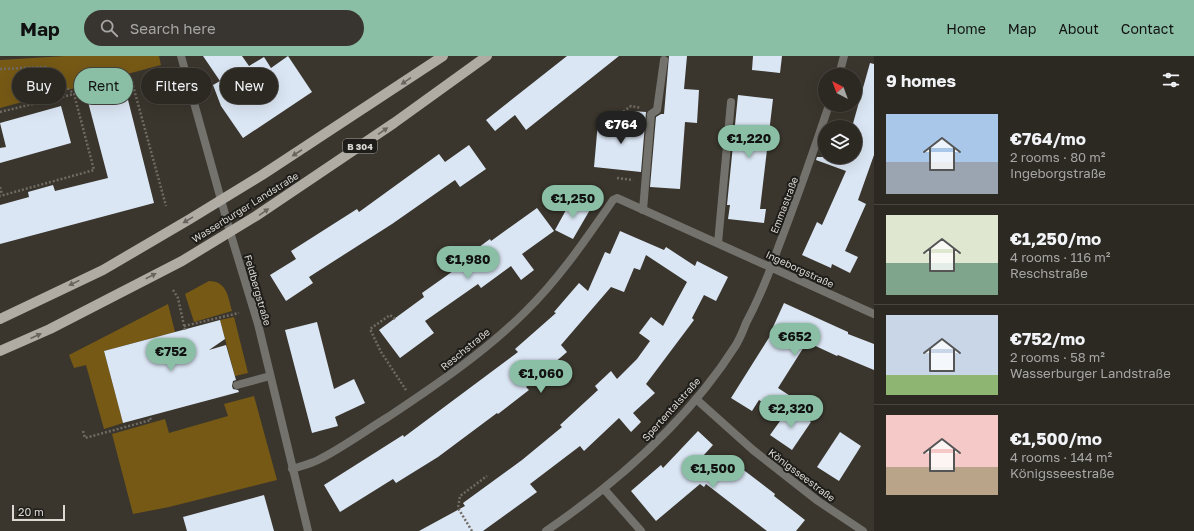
<!DOCTYPE html>
<html lang="en">
<head>
<meta charset="utf-8">
<style>
	:root { --surface:#2c2822; --page:#38342f; --text:#f1f3f6; --muted:#a6a6a5; --line:#484440; --accent:#8abfa5 }
	body { margin:0; font-family:"Golos Text",sans-serif; background:var(--page); color:var(--text); height:100vh; display:flex; flex-direction:column; font-size:15px; white-space:nowrap }
	* { box-sizing:border-box; margin:0 }
	p { font-size:13px; color:var(--muted) }
	.icon { flex:none; width:22px; height:22px; fill:none; stroke:currentColor; stroke-width:2; stroke-linecap:round; stroke-linejoin:round }
	.map { position:relative; flex:1; overflow:hidden }
	.sheet { display:flex; flex-direction:column; background:var(--surface); width:320px }
	.sheet>* { flex:none }
	.hud { position:absolute; left:12px; top:12px; width:380px; height:36px; display:flex; gap:8px }
	.needle { width:26px; rotate:319deg }
	.tools { position:absolute; left:818px; top:12px; display:grid; gap:8px }
	.tools a { display:grid; place-items:center; width:44px; height:44px; border-radius:50%; background:var(--surface); box-shadow:0 4px 16px #0002,0 0 0 1px var(--line); font-size:20px }
	.scale { position:absolute; left:12px; bottom:10px; width:53px; box-sizing:border-box; padding-left:4px; border:2px solid #dcd9d4; border-top:0; font-size:11px; line-height:14px; white-space:nowrap; color:#dcd9d4; -webkit-text-stroke:3px #1f1d19; paint-order:stroke }
	.price { position:absolute; translate:-50% -34px; padding:0 9px; border-radius:14px; background:var(--accent); color:#111; font-size:13px; line-height:26px; filter:drop-shadow(0 1px 2px #0008) }
	.price::after { content:''; position:absolute; left:50%; top:24px; width:12px; height:9px; margin-left:-6px; background:inherit; clip-path:polygon(0 0,100% 0,50% 100%) }
	.price.on { background:#222; color:#fff }
	ul { padding:0; list-style:none }
	li { display:flex; align-items:center; gap:12px; height:100px; padding:0 12px }
	li+li { border-top:1px solid var(--line) }
	li span { display:grid; place-items:center; flex:none; width:112px; height:80px; border-radius:0px; color:#555 }
	li>.icon { margin-inline-start:auto }
	span .icon { width:48px; height:48px; fill:#fffc; stroke-width:1 }
	li b { font-size:17px }
	h2 { display:flex; justify-content:space-between; align-items:center; height:48px; padding:0 12px; font-size:17px }
	.pill { padding:0 14px; border-radius:18px; background:var(--surface); box-shadow:0 4px 16px #0002,0 0 0 1px var(--line); font-size:14px; line-height:36px }
	.pill.on { background:var(--accent); color:#111 }
	header { display:flex; align-items:center; gap:24px; box-sizing:border-box; height:56px; padding:0 20px; background:var(--accent); color:#111 }
	header strong { font-size:19px }
	nav { display:flex; gap:22px; margin-inline-start:auto; font-size:14px }
	.search { width:280px; height:36px; background:var(--page); display:flex; align-items:center; gap:10px; box-sizing:border-box; padding:0 14px; border-radius:22px; color:var(--muted); font-size:15px }
	main { display:flex; flex:1; min-height:0 }
	.map>svg:first-child { display:block }
</style>
</head>
<body>
<header>
<strong>Map</strong>
<div class="search"><svg class="icon" aria-label="search" viewBox="0 0 24 24"><circle cx="10" cy="10" r="6"/><path d="M15 15l6 6"/></svg>Search here</div>
<nav><a>Home</a><a>Map</a><a>About</a><a>Contact</a></nav>
</header>
<main>
<div class="map">
<svg width="874" height="475" viewBox="0 0 874 475">
	<rect width="100%" height="100%" fill="#3a362d"/>
	<g fill="#765915">
		<polygon points="65,0 159,0 161,9 0,52 0,4"/>
		<path d="M209,225c18,0 19,16 23,30l-38,11 -9,-28z"/>
		<polygon points="168,248 175,276 104,295 123,367 104,373 86,309 74,312 69,299"/>
		<polygon points="234,261 248,317 235,320 220,264"/>
		<polygon points="254,340 277,424 169,451 133,458 112,378 165,363 169,377 228,360 224,348"/>
	</g>
	<g fill="#dbe6f4">
		<polygon points="203,0 242,0 249,10 264,1 271,12 288,0 312,36 243,82 221,50 213,29 220,25"/>
		<polygon points="567,0 619,0 526,74 515,59 495,75 486,64"/>
		<polygon points="669,0 687,0 684,33 699,34 697,67 685,66 680,133 650,131 656,61 661,58 664,58"/>
		<polygon points="753,0 782,0 780,17 752,14"/>
		<polygon points="870,7 874,8 874,99 858,144 866,148 845,195 858,201 850,217 832,208 831,212 802,199 817,166 822,169 846,115 816,104 817,101 855,101 855,71 852,71"/>
		<polygon points="125,32 154,147 0,188 0,149 29,141 28,136 53,129 55,135 108,122 87,42"/>
		<polygon points="738,39 773,43 760,153 766,153 764,167 728,163 730,149 727,149"/>
		<polygon points="61,50 71,87 0,107 0,92 6,91 0,67"/>
		<polygon points="633,55 646,56 641,116 594,111 598,66 631,69"/>
		<polygon points="469,89 486,113 460,131 455,124 392,168 309,221 313,227 286,245 270,219 296,203 291,195 357,153 359,156 439,98 445,106"/>
		<polygon points="574,144 591,152 573,183 555,174 566,154 568,155"/>
		<polygon points="537,152 554,175 522,198 534,214 521,224 511,210 481,232 478,228 425,265 434,277 400,302 379,274 424,241 422,237 463,208 460,205 490,183 491,185"/>
		<polygon points="620,175 664,194 666,191 695,210 697,205 728,221 716,245 704,239 692,262 694,264 646,328 655,337 633,357 641,366 631,376 619,362 584,395 580,390 530,428 537,436 483,475 419,475 465,450 463,447 522,404 562,371 560,369 598,334 595,330 611,315 617,323 637,303 650,285 639,277 651,261 663,270 687,226 646,199 640,214 634,212 624,236 611,231 561,289 567,296 526,331 529,334 498,358 497,357 438,401 396,427 393,423 340,456 324,429 403,379 404,381 518,296 515,293 556,257 554,256 579,227 588,235 605,196 610,198"/>
		<polygon points="784,247 848,276 848,278 874,288 874,314 838,299 837,300 807,286 778,332 795,343 783,361 759,344 752,355 731,342 775,272 773,271"/>
		<polygon points="220,264 225,283 209,294 226,289 236,324 233,325 232,330 233,333 238,334 239,336 123,367 104,295"/>
		<polygon points="317,266 334,333 354,323 365,347 335,361 338,370 312,377 285,274"/>
		<polygon points="790,351 811,366 792,394 770,379"/>
		<polygon points="698,375 713,389 703,400 730,425 741,412 775,438 774,440 805,464 796,475 767,475 706,428 704,431 700,428 656,465 631,435 661,409 663,412"/>
		<polygon points="840,376 861,390 839,425 817,411"/>
		<polygon points="264,439 274,475 187,475 183,461"/>
	</g>
	<g fill="none" stroke-linecap="round" stroke-linejoin="round">
		<g stroke="#6f6b63" stroke-width="2.5" stroke-dasharray="2 2" stroke-linecap="butt">
			<polyline points="0,13 45,11 74,38 94,114 0,140"/>
			<polyline points="0,56 74,38 123,24 132,26 166,150"/>
			<polyline points="620,58 631,50 641,52"/>
			<polyline points="617,122 633,124"/>
			<polyline points="0,131 2,139"/>
			<polyline points="173,234 178,242 185,274"/>
			<polyline points="395,263 390,259 370,273 381,296 406,334"/>
			<polyline points="184,270 239,257"/>
			<polyline points="83,375 85,382 151,364 149,360"/>
			<polyline points="472,475 458,452 460,440 487,420"/>
		</g>
		<g stroke="#74726d" stroke-width="8">
			<polyline points="643,154 651,58 657,54 664,4"/>
			<polyline points="718,187 731,46"/>
			<polyline points="237,329 270,320"/>
		</g>
		<g stroke="#74726d" stroke-width="8">
			<polyline points="839,19 844,0"/>
			<polyline points="696,343 753,394 818,445 863,475"/>
			<path d="M292,413c9,-3 18,-5 26,-9 24,-12 47,-29 70,-43 48,-32 97,-65 137,-105 34,-33 61,-73 88,-112l4,-2 257,116"/>
			<polyline points="604,433 641,475"/>
			<path d="M546,475c72,-49 143,-112 190,-186 4,-7 7,-14 10,-22 13,-24 23,-49 32,-75 18,-47 35,-95 51,-143"/>
		</g>
		<polyline stroke="#74726d" stroke-width="8" points="181,0 230,176 258,268 308,475"/>
		<g stroke="#b1aca3" stroke-width="10">
			<polyline points="0,263 103,214 190,163 262,119 443,0"/>
			<polyline points="0,295 50,273 182,205 256,160 394,67 487,0"/>
		</g>
	</g>
	<defs><path id="oneway-solid" d="M-6-.8H1V-3.2L6.5 0L1 3.2V.8H-6Z"/></defs>
	<g fill="#68645e">
		<use href="#oneway-solid" transform="translate(406 25) rotate(146)"/>
		<use href="#oneway-solid" transform="translate(383 75) rotate(-34)"/>
		<use href="#oneway-solid" transform="translate(297 97) rotate(147)"/>
		<use href="#oneway-solid" transform="translate(264 156) rotate(-34)"/>
		<use href="#oneway-solid" transform="translate(188 164) rotate(149)"/>
		<use href="#oneway-solid" transform="translate(151 220) rotate(-27)"/>
		<use href="#oneway-solid" transform="translate(74 227) rotate(154)"/>
		<use href="#oneway-solid" transform="translate(36 280) rotate(-24)"/>
	</g>
	<g text-anchor="middle" dominant-baseline="central" stroke-width="4" stroke-linejoin="round" paint-order="stroke">
		<rect fill="#1f1d19" stroke="#a3a19c" stroke-width="1" x="343" y="83" width="34" height="14" rx="3"/>
		<g font-size="9" font-weight="bold" fill="#dcd9d4">
			<text x="360" y="90">B 304</text>
		</g>
		<g font-size="10" fill="#dcd9d4" stroke="#1f1d19">
			<text transform="translate(784 149) rotate(-69)">Emmastraße</text>
			<text transform="translate(245 151) rotate(-32)">Wasserburger Landstraße</text>
			<text transform="translate(800 213) rotate(25)">Ingeborgstraße</text>
			<text transform="translate(258 234) rotate(74)">Feldbergstraße</text>
			<text transform="translate(465 293) rotate(-39)">Reschstraße</text>
			<text transform="translate(671 353) rotate(-48)">Spertentalstraße</text>
			<text transform="translate(802 419) rotate(37)">Königsseestraße</text>
		</g>
	</g>
</svg>
<div class="tools">
<a><svg class="needle" viewBox="-14 -14 28 28"><path d="M0-13l5 13h-10z" fill="#e53935"/><path d="M0 13l5-13h-10z" fill="#a6a6a5"/></svg></a>
<a><svg class="icon" aria-label="layers" viewBox="0 0 24 24"><path d="M12 4l9 5-9 5-9-5zM3 14l9 5 9-5"/></svg></a>
</div>
<div class="scale">20 m</div>
<b class="price on" style="left:621px;top:89px">€764</b>
<b class="price" style="left:749px;top:103px">€1,220</b>
<b class="price" style="left:573px;top:163px">€1,250</b>
<b class="price" style="left:468px;top:224px">€1,980</b>
<b class="price" style="left:795px;top:301px">€652</b>
<b class="price" style="left:171px;top:316px">€752</b>
<b class="price" style="left:541px;top:338px">€1,060</b>
<b class="price" style="left:791px;top:373px">€2,320</b>
<b class="price" style="left:713px;top:433px">€1,500</b>
<div class="hud">
<a class="pill">Buy</a>
<a class="pill on">Rent</a>
<a class="pill">Filters</a>
<a class="pill">New</a>
</div>
</div>
<section class="sheet">
<h2>9 homes<svg class="icon" aria-label="filters" viewBox="0 0 24 24"><path d="M4 7h16M4 17h16"/><circle cx="9" cy="7" r="2"/><circle cx="15" cy="17" r="2"/></svg></h2>
<ul>
<li><span style="background:linear-gradient(#a9c7e8 60%,#9aa5b1 0)"><svg class="icon" aria-label="home" viewBox="0 0 24 24"><path d="M3 11l9-7 9 7M6 9v11h12V9"/></svg></span><div><b>€764/mo</b><p>2 rooms · 80 m²</p><p>Ingeborgstraße</p></div></li>
<li><span style="background:linear-gradient(#dfe7d0 60%,#7fa58c 0)"><svg class="icon" aria-label="home" viewBox="0 0 24 24"><path d="M3 11l9-7 9 7M6 9v11h12V9"/></svg></span><div><b>€1,250/mo</b><p>4 rooms · 116 m²</p><p>Reschstraße</p></div></li>
<li><span style="background:linear-gradient(#c9d6e8 75%,#8fb573 0)"><svg class="icon" aria-label="home" viewBox="0 0 24 24"><path d="M3 11l9-7 9 7M6 9v11h12V9"/></svg></span><div><b>€752/mo</b><p>2 rooms · 58 m²</p><p>Wasserburger Landstraße</p></div></li>
<li><span style="background:linear-gradient(#f6c9c9 65%,#b9a48a 0)"><svg class="icon" aria-label="home" viewBox="0 0 24 24"><path d="M3 11l9-7 9 7M6 9v11h12V9"/></svg></span><div><b>€1,500/mo</b><p>4 rooms · 144 m²</p><p>Königsseestraße</p></div></li>
</ul>
</section>
</main>
</body>
</html>
